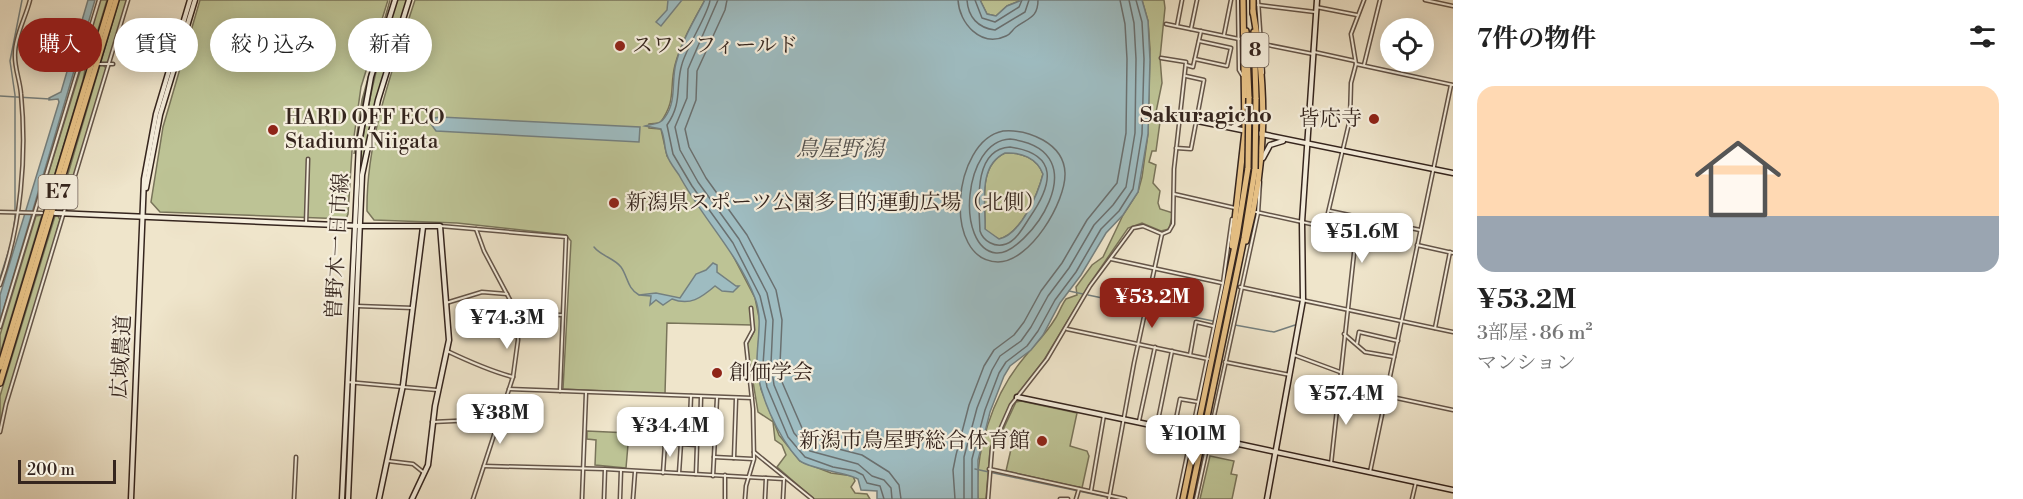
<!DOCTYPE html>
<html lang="ja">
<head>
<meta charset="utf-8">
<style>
	:root { --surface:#fff; --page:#f2f2f2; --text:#222; --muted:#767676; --line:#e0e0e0; --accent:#8f2418 }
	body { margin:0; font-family:"Libre Bodoni","Noto Serif JP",serif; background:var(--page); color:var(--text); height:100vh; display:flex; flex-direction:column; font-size:22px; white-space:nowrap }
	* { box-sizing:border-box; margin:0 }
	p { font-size:20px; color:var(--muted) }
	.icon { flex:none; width:33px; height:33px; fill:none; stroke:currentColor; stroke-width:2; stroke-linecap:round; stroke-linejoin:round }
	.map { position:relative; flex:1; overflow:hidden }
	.drawer { display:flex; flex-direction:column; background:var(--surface); width:570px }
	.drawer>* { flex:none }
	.guide { position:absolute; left:18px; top:18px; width:570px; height:54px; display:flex; gap:12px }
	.fabs { position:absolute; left:1380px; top:18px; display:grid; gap:12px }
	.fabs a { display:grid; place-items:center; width:54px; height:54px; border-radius:50%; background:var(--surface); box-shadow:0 3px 15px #0003; font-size:30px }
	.scale { position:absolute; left:18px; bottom:15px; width:98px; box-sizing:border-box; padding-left:6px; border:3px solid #35251e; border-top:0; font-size:16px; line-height:21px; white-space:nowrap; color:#35251e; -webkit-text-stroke:4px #f5eedd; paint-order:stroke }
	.price { position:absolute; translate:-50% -51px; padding:0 14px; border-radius:12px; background:#fff; color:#222; font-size:20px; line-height:39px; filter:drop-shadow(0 2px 3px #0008) }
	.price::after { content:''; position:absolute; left:50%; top:36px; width:18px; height:14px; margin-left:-9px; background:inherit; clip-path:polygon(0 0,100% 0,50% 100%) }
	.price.current { background:var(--accent); color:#fff }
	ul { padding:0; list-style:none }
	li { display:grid; align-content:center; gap:12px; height:318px; padding:0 24px }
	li+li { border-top:2px solid var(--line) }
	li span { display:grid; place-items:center; height:186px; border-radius:18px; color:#555 }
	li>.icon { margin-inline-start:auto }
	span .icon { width:108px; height:108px; fill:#fffc; stroke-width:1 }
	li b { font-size:26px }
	h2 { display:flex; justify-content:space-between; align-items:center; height:72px; padding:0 24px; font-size:26px }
	.pill { padding:0 21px; border-radius:27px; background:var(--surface); box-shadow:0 3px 15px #0003; font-size:21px; line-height:54px }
	.pill.current { background:var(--accent); color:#fff }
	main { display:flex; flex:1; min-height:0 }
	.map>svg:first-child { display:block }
</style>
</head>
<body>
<main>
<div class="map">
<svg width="1453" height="499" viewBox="0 0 1453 499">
	<rect width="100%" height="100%" fill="#efe5cb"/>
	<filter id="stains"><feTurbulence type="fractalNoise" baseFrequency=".00333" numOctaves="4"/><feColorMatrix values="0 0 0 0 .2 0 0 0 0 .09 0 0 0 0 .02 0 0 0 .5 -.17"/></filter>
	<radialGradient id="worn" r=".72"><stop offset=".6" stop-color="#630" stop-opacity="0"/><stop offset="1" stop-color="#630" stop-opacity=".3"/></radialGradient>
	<g fill="#bdc395" stroke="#79745a" stroke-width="1.5">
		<polygon points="100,0 107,0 88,63 83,58"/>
		<polygon points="119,0 128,0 110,59 104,66 107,69 66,200 62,208 58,208"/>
		<polygon points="200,0 388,0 361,87 352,151 348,214 346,219 160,212 151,202 163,127"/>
		<polygon points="390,0 363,100 354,154 362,100"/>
		<path d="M396,0h11l-32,103 -18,96c3,-70 19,-133 39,-199z"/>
		<path d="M415,0h290c-11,20 -24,42 -30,65 -6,23 2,35 -15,58l-11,1v4l12,1 6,27 61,90 27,52 5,24 -3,43 4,24 18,46 21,26 31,12 22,3 2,5 -4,6 4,6 12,1 3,5h-56l-37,-32 9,-12 -4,-10 -7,-5 -2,-18 -15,-10 -11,-67 7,-13 -2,-7 -85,-2 -2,71 -102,-5 8,-148 -5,-6 -109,-12 -83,-3 -7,-9c-1,-72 26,-143 48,-211z"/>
		<polygon points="980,0 1022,0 1007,6 996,16 987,14"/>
		<path d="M1142,0h22l1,8 -5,50 2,25 -6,29 3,1 -2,8 3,1 -4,29h-4l-3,11 7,3 -3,18 7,8 -2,12 2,6 13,4 -4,16 -8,2 -19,-8 -14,5 -37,54 -47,78 -34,44 -20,47 -4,48h-8c-4,-47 15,-104 45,-140 11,-14 23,-25 32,-40 4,-6 6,-13 11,-20l11,-4 -1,-8 16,-22 11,-8 20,-42 15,-23 4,-15 6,-43 2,-85 -2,-28z"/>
		<polygon points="82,65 86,65 83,80 45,207 41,207 39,204"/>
		<path d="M1005,153c16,-1 32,5 38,21 -5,20 -22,60 -44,65l-12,-6 -2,-4c1,-24 -8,-63 20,-76z"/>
		<polygon points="42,215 36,235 0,354 0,335 36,216"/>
		<polygon points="55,216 58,216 60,220 0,428 0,396"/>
		<polygon points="1021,401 1077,413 1070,446 1087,451 1089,456 1082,488 1006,471 1014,436 1002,432 1016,402"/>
		<polygon points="587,431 629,433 626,468 595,465 596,440 587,439"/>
		<polygon points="1210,456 1234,461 1231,474 1237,475 1232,499 1200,499"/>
	</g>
	<g fill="#9ebcc1" stroke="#748080" stroke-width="1.5" fill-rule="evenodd">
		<polygon points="88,0 95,0 0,321 0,295 59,102 58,99 49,100 49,98 61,92"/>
		<polygon points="668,0 682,0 661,26 656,22 667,10"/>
		<path d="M705,0h275l7,14 9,2 11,-10 15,-6h120l6,21 2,39 -2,74 -10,58 -15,23 -17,18 -25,42 -21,28 -17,32 -12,15 -21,16 -6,10 -14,36 -12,48v39h-101v-8l-16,-1 -3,-11c-12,-7 -50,-10 -59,-19 -21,-23 -42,-68 -42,-99 0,-21 6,-42 -2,-63 -18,-46 -53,-80 -76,-123 -4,-6 -10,-13 -12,-20 -3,-8 -2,-17 -6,-26l-16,-3c9,-3 15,-1 20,-9 12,-16 6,-36 11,-54 6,-22 18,-43 29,-63zM1005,153c16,-1 32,5 38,21 -5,20 -22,60 -44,65l-14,-10c1,-24 -8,-63 20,-76z"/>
		<polygon points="440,117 640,127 639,142 436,131 431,124 434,118"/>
		<path d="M713,263l4,2v7l19,14h3l-6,6 -11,-1 -7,-5c-14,12 -25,20 -43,13l-9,6 -7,-5 -6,5 1,-9 -12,-1 17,-2 24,5 16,-24 10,-4z"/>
	</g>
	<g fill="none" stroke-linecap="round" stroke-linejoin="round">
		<g stroke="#6a7070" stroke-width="1.5">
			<path d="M710,0c-1,13 -23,46 -28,64 -7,23 1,38 -15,61l6,29 19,32 41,57 27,53 6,25 -3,44 4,22 21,50 17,20 28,10 22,4 8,4 4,8 13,3 4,13"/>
			<polyline points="718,0 688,69 687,98 675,127 680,150 698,182 739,239 767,293 773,320 771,364 774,385 794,433 810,451 858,464 872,476 884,480 891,488 892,499"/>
			<polyline points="727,0 725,10 697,71 696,100 685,129 689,147 706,178 747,235 776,290 782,320 780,364 782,382 802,428 815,443 862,455 889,472 899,485 901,499"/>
			<path d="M958,0c1,23 23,48 48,36 5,-2 6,-6 10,-9 12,-9 22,-9 22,-27"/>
			<path d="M967,0c1,17 11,28 28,30l30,-18 4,-12"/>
			<polyline points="975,0 982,18 995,22 1019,7 1022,0"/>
			<path d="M1003,131c25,-2 61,12 62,42 1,29 -35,89 -67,89 -56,-1 -46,-121 5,-131z"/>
			<path d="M1010,139c93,12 16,117 -14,114 -41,-5 -33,-112 14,-114z"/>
			<path d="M1010,147c49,7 43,37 20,70 -6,9 -13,23 -24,27 -11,4 -23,-3 -26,-13 -1,-25 -8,-82 30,-84z"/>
			<polyline points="955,499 953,470 956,455 969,405 984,366 994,350 1014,335 1024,322 1041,291 1062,263 1087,220 1117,183 1126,133 1127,59 1125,24 1120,0"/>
			<polyline points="964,499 964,457 977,408 992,370 1000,356 1021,341 1031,327 1048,296 1069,268 1094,225 1113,205 1126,187 1135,133 1136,59 1134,23 1129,0"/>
			<polyline points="972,499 972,459 985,410 999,373 1006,362 1027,346 1038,331 1055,300 1076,272 1101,229 1119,211 1133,189 1142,134 1144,59 1142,22 1136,0"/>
		</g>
		<g stroke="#748080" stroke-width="1.5">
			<polyline points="0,96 50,99"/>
			<path d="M594,247c7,9 20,11 27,20 7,10 6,21 18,28"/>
			<polyline points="0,278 12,240 15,218 15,95 10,61 22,0"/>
			<polyline points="1069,291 1083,294"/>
			<polyline points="1088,295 1213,321"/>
			<polyline points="1235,325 1274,332 1295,325"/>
			<polyline points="975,469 1116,499"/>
		</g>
		<g stroke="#645549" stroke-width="5">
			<g id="street">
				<polyline points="1238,0 1239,70 1242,75"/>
				<polyline points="1258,0 1263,73"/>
				<polyline points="1425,0 1453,6"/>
				<polyline points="1258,5 1315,12"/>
				<polyline points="1316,7 1357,15"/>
				<polyline points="1166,24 1239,39"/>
				<polyline points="1177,26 1182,0"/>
				<polyline points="1191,29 1197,0"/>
				<polyline points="1224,35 1231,0"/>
				<polyline points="1263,44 1313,54"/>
				<polyline points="1314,52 1355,61"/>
				<polyline points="1195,59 1227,66 1231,48 1199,41"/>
				<polyline points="68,63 88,64"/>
				<polyline points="100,64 113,64"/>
				<polyline points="1356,64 1453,85"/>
				<polyline points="1186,65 1193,67 1201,31"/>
				<polyline points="1364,65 1380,0"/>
				<polyline points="1310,112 1350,118"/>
				<polyline points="1176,148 1191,149 1204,80 1186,76"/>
				<polyline points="1174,194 1235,208"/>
				<polyline points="1330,211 1420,230"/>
				<polyline points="0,212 42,213"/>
				<polyline points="1256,212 1325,227"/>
				<polyline points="306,224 308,159"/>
				<polyline points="440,226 566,237 560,391"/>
				<polyline points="1355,241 1324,230 1350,119 1351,83 1356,64 1351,34 1364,0"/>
				<polyline points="1417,245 1453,253"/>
				<polyline points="1111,259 1222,283"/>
				<path d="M0,285c21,-59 27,-129 21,-191 -1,-14 -7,-27 -6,-41 0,-17 11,-36 15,-53"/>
				<polyline points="1240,287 1453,332"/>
				<polyline points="446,303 482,292 507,294"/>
				<polyline points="357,306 413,308"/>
				<polyline points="517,313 561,315"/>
				<polyline points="0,327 99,0"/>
				<polyline points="1435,328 1450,252"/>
				<polyline points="1067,329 1208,359"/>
				<polyline points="1344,334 1365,352 1394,357"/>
				<polyline points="1357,343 1359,332 1398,341"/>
				<path d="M447,351c21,10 43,20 66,26"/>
				<polyline points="1190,355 1196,322 1213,326"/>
				<polyline points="1294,355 1340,372"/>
				<polyline points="1225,362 1290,375"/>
				<polyline points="347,382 437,390"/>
				<polyline points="1340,386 1453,410"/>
				<polyline points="509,389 752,398"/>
				<polyline points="701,397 700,435 716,436"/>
				<polyline points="1139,421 1155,347"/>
				<polyline points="432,422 498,419"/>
				<polyline points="1157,425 1172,351"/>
				<polyline points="1176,431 1175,424 1180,399 1198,402"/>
				<polyline points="0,432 6,404 128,0"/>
				<polyline points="689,444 691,396"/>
				<polyline points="754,452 812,499"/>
				<polyline points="714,457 753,459"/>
				<polyline points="734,458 736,399"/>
				<polyline points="388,461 413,464 423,472"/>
				<polyline points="1331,464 1358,217"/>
				<polyline points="484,466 605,469 784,479"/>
				<polyline points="989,469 1125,499"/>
				<polyline points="1370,472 1451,85"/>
				<polyline points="663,473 665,443 697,445 696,474"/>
				<polyline points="679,473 681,443"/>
				<polyline points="713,476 717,398"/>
				<polyline points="1091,491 1104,415"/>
				<polyline points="294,499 296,457"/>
				<polyline points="473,499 513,377 518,340 517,313 484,251 476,229"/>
				<polyline points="582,499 586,393"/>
				<polyline points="604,499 605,469"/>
				<polyline points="620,499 621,470"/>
				<polyline points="633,499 635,472"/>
				<polyline points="725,499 725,475"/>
				<polyline points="745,499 746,486 754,459 753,409 746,343 753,330 751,308"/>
				<polyline points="765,499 766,478"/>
				<polyline points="783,499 784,479"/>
				<polyline points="988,499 992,448 1011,405 1047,359 1090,286 1133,228 1143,226 1162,234 1169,231 1173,224 1174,169 1186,62 1161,58"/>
				<polyline points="1060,499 1068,499"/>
				<polyline points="1076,499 1079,489"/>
				<polyline points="1109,499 1134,363 1162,234"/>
				<polyline points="1178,499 1223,283 1232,219"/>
				<polyline points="1196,499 1258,213 1260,182"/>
				<polyline points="1412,499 1416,482"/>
			</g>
		</g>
		<g stroke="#35251e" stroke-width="7">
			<g id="secondary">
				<polyline points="1178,117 1453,173"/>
				<polyline points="1233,127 1240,123 1243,112"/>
				<polyline points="1263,158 1270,145 1283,141"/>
				<polyline points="146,188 160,115 195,0"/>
				<polyline points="55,213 360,226 440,226 449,340 435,406 428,465 412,499"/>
				<polyline points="1017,397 1194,434"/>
				<polyline points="1206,437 1453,490"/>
				<polyline points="131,499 144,179 156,114 190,0"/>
				<polyline points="342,499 359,143 371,77 395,0"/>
				<polyline points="348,499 362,175 378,100 409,0"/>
				<polyline points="379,499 403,385 423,227"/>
				<polyline points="1267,499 1303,300 1302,222 1317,0"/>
			</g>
		</g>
		<g stroke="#35251e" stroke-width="8">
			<g id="highway">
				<polyline points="1253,0 1253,13"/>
				<polyline points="1246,31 1249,98"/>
				<polyline points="1254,32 1256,99"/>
				<path d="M1246,241c21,-78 21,-150 7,-230"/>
				<polyline points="1232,246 1245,131 1243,0"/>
				<polyline points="0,367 111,0"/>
				<polyline points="0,383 116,0"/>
				<polyline points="1183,499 1237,236 1248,168"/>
				<polyline points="1190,499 1244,238 1255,169"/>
			</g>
		</g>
		<use href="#street" stroke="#f5eedd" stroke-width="2"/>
		<use href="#secondary" stroke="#f5eedd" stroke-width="4"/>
		<use href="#highway" stroke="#e8c286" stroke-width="5"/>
		<g stroke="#35251e" stroke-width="8" stroke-linecap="butt">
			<g id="highway-bridge">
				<polyline points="1248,168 1249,98"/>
				<polyline points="1255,169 1256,99"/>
			</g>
		</g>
		<use href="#highway-bridge" stroke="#e8c286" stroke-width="5"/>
	</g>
	<g fill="#8f2418" stroke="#f5eedd" stroke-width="2">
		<circle cx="620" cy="46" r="6"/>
		<circle cx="1374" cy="119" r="6"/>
		<circle cx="273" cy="130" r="6"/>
		<circle cx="614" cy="203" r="6"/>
		<circle cx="717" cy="373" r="6"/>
		<circle cx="1042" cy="441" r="6"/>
	</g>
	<g text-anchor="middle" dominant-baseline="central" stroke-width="4.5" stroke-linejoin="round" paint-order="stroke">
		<g fill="#f5eedd" stroke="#6f6157" stroke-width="1.5">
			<rect x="1241.5" y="33" width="27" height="34" rx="4.5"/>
			<rect x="38.5" y="175" width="39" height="34" rx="4.5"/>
		</g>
		<g font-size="20" font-weight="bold" fill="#35251e">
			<text x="1255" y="50">8</text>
			<text x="58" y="192">E7</text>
		</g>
		<g font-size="21" fill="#35251e" stroke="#f5eedd" text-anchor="start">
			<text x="632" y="46">スワンフィールド</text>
			<text x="285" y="118">HARD OFF ECO<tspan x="285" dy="24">Stadium Niigata</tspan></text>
			<text x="1362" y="119" text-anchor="end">皆応寺</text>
			<text x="626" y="203">新潟県スポーツ公園多目的運動広場（北側）</text>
			<text x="729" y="373">創価学会</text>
			<text x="1030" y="441" text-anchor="end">新潟市鳥屋野総合体育館</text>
		</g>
		<g font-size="21" fill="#35251e" stroke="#f5eedd">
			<text transform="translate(338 246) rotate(-87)">曽野木一日市線</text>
			<text transform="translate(122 357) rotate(-87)">広域農道</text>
		</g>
		<g font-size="22" font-weight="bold" fill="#35251e" stroke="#f5eedd">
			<text x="1206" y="115">Sakuragicho</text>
		</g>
		<g font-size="22" font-style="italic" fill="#54524f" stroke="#f5eedd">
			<text x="840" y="149">鳥屋野潟</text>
		</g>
	</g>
	<rect width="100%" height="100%" filter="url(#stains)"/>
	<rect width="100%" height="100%" fill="url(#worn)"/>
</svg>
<div class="fabs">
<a><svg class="icon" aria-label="locate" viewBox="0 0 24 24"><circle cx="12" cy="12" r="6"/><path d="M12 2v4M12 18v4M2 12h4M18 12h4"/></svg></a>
</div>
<div class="scale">200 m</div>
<b class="price" style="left:1362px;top:264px">¥51.6M</b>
<b class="price current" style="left:1152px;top:329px">¥53.2M</b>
<b class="price" style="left:507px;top:350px">¥74.3M</b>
<b class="price" style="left:1346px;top:426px">¥57.4M</b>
<b class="price" style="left:500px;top:445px">¥38M</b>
<b class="price" style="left:670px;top:458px">¥34.4M</b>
<b class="price" style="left:1193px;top:466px">¥101M</b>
<div class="guide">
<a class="pill current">購入</a>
<a class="pill">賃貸</a>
<a class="pill">絞り込み</a>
<a class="pill">新着</a>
</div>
</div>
<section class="drawer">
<h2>7件の物件<svg class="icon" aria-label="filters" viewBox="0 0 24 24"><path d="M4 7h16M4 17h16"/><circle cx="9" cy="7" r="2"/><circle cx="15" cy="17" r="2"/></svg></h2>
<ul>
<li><span style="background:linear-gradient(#ffd9b3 70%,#9aa5b1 0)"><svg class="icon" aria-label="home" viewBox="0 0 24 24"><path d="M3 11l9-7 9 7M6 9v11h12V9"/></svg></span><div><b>¥53.2M</b><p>3部屋 · 86 m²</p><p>マンション</p></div></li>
</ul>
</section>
</main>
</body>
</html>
